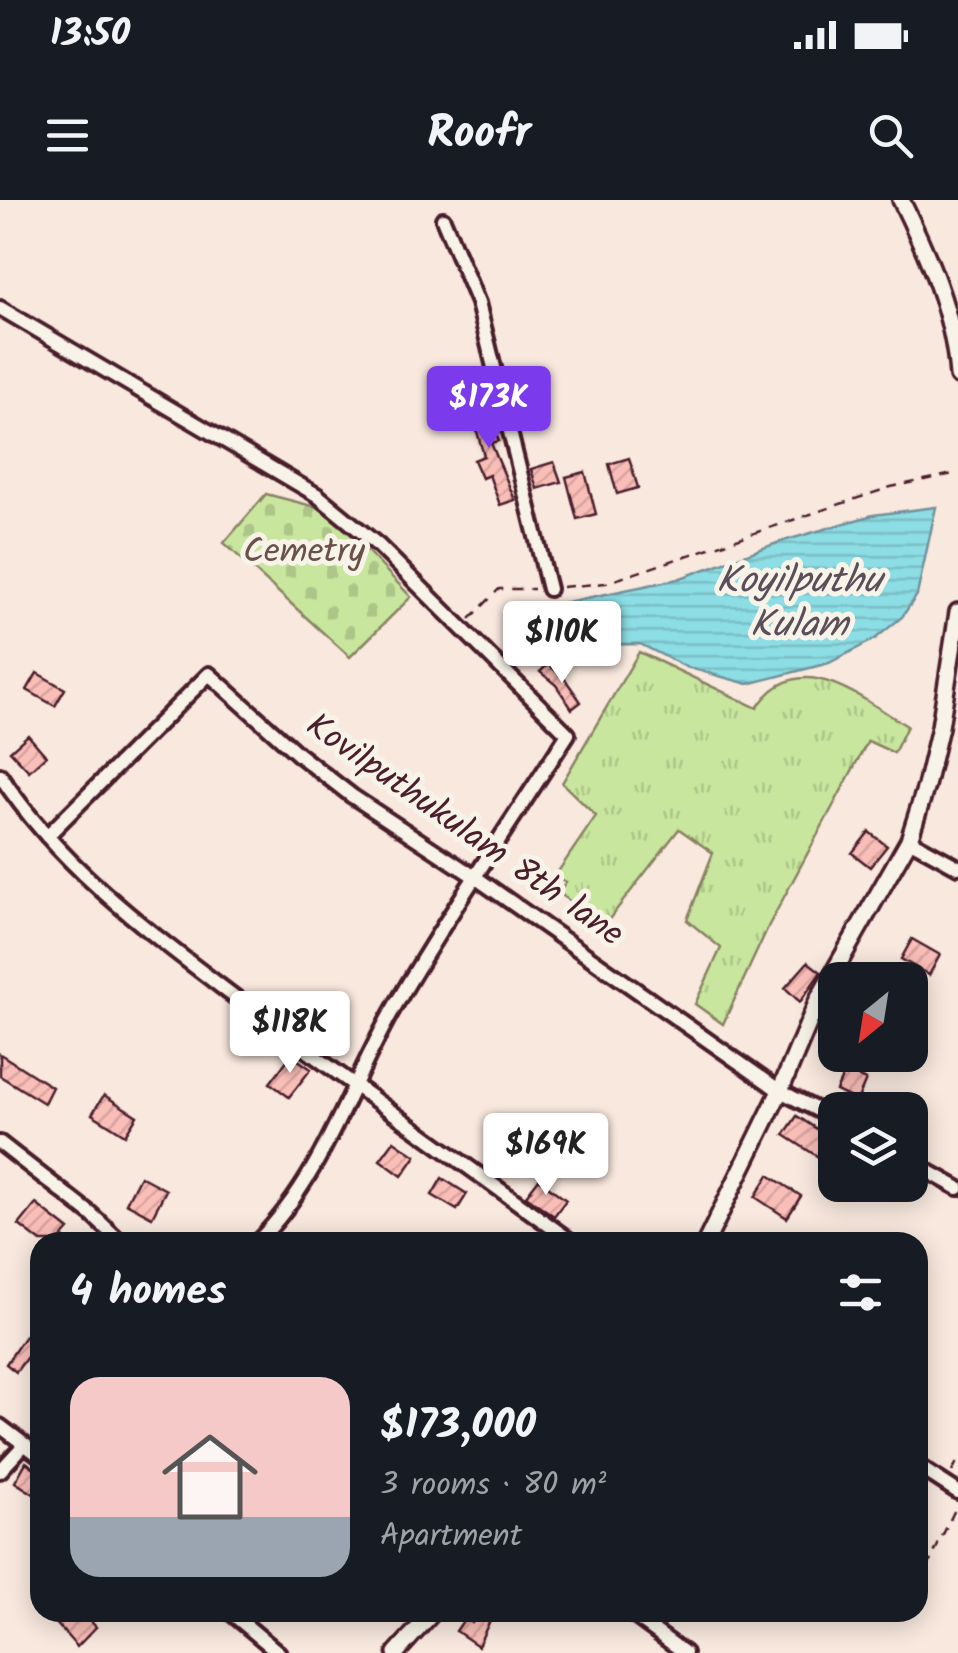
<!DOCTYPE html>
<html lang="en">
<head>
<meta charset="utf-8">
<style>
	:root { --surface:#171b24; --page:#242831; --text:#f1f3f6; --muted:#9ea1a6; --accent:#7c3aed }
	body { margin:0; font-family:Kalam,sans-serif; background:var(--page); color:var(--text); height:100vh; display:flex; flex-direction:column; font-size:38px; white-space:nowrap }
	* { box-sizing:border-box; margin:0 }
	p { font-size:32px; color:var(--muted) }
	.icon { flex:none; width:55px; height:55px; fill:none; stroke:currentColor; stroke-width:2; stroke-linecap:round; stroke-linejoin:round }
	.map { position:relative; flex:1; overflow:hidden }
	.details { position:absolute; left:30px; top:1032px; width:898px; height:390px; display:flex; flex-direction:column; background:var(--surface); border-radius:30px; box-shadow:0 5px 25px #0003 }
	.details>* { flex:none }
	.needle { width:65px; rotate:210deg }
	.fabs { position:absolute; left:818px; top:762px; display:grid; gap:20px }
	.fabs a { display:grid; place-items:center; width:110px; height:110px; border-radius:20px; background:var(--surface); box-shadow:0 5px 25px #0003; font-size:50px }
	.price { position:absolute; translate:-50% -85px; padding:0 22px; border-radius:10px; background:#fff; color:#222; font-size:32px; line-height:65px; filter:drop-shadow(0 2px 5px #0008) }
	.price::after { content:''; position:absolute; left:50%; top:60px; width:30px; height:22px; margin-left:-15px; background:inherit; clip-path:polygon(0 0,100% 0,50% 100%) }
	.price.on { background:var(--accent); color:#fff }
	ul { padding:0; list-style:none }
	li { display:flex; align-items:center; gap:30px; height:250px; padding:0 40px }
	li span { display:grid; place-items:center; flex:none; width:280px; height:200px; border-radius:30px; color:#555 }
	li>.icon { margin-inline-start:auto }
	span .icon { width:120px; height:120px; fill:#fffc; stroke-width:1 }
	li b { font-size:42px }
	h2 { display:flex; justify-content:space-between; align-items:center; height:120px; padding:0 40px; font-size:42px }
	.status { display:flex; justify-content:space-between; align-items:center; height:70px; padding:0 50px; background:var(--surface); direction:ltr }
	.status svg { height:28px; fill:currentColor }
	header { display:flex; justify-content:space-between; align-items:center; height:130px; padding:0 40px; background:var(--surface); font-size:45px; font-weight:600 }
	.map>svg:first-child { display:block }
</style>
</head>
<body>
<div class="status"><b>13:50</b><svg viewBox="0 0 49 12"><path d="M0 12V9h3v3zM5 12V6h3v6zM10 12V3h3v9zM15 12V0h3v12zM26 1h20v11H26zM47 4h2v5h-2z"/></svg></div>
<header><svg class="icon" aria-label="menu" viewBox="0 0 24 24"><path d="M4 6h16M4 12h16M4 18h16"/></svg>Roofr<svg class="icon" aria-label="search" viewBox="0 0 24 24"><circle cx="10" cy="10" r="6"/><path d="M15 15l6 6"/></svg></header>
<div class="map">
<svg width="958" height="1453" viewBox="0 0 958 1453">
	<defs>
		<pattern id="grass-tufts" width="24" height="20" patternUnits="userSpaceOnUse" patternTransform="scale(2.5)"><rect width="24" height="20" fill="#c8e69e"/><path d="M3 7l-1-3M5 7V3M7 7l1-3M15 17l-1-3M17 17v-4M19 17l1-3" fill="none" stroke="#adc588"/></pattern>
		<pattern id="cemetery-stones" width="16" height="16" patternUnits="userSpaceOnUse" patternTransform="scale(2.5)"><rect width="16" height="16" fill="#c8e69e"/><path d="M2 7V4a2 2 0 0 1 4 0v3zM10 15v-3a2 2 0 0 1 4 0v3z" fill="#adc588"/></pattern>
		<pattern id="water-rules" width="6" height="5" patternUnits="userSpaceOnUse" patternTransform="scale(2.5)"><rect width="6" height="5" fill="#8cdde4"/><path d="M0 2.5h6" fill="none" stroke="#7abdc4"/></pattern>
		<pattern id="building-hatch" width="6" height="6" patternUnits="userSpaceOnUse" patternTransform="scale(2.5)"><rect width="6" height="6" fill="#fabeb8"/><path d="M-1 1l2-2M0 6l6-6M5 7l2-2" fill="none" stroke="#d8a39e"/></pattern>
	</defs>
	<rect width="100%" height="100%" fill="#f8e8de"/>
	<filter id="ink" filterUnits="userSpaceOnUse"><feTurbulence type="fractalNoise" baseFrequency=".01" numOctaves="2"/><feDisplacementMap in="SourceGraphic" scale="20" xChannelSelector="R" yChannelSelector="G"/><feConvolveMatrix kernelMatrix="1 2 1 2 8 2 1 2 1" color-interpolation-filters="sRGB"/></filter>
	<g filter="url(#ink)">
		<path fill="url(#grass-tufts)" stroke="#898264" stroke-width="2.5" d="M639,452l118,56c42,-64 103,-10 150,18l-13,27 -26,-12 -99,184 -46,99 -28,-20 26,-56 -34,-28 26,-67 -34,-24 -76,98 -45,-35 8,-10 -11,-6 41,-60 -34,-33z"/>
		<polygon fill="url(#cemetery-stones)" stroke="#898264" stroke-width="2.5" points="266,294 328,310 411,397 350,457 224,343"/>
		<polygon fill="url(#water-rules)" stroke="#72919a" stroke-width="2.5" points="936,307 917,395 902,417 875,439 829,463 748,484 686,467 640,444 591,445 545,429 524,411 678,379 780,342 873,315"/>
		<g fill="url(#building-hatch)" stroke="#4a1f2b" stroke-width="2.5">
			<polygon points="481,198 499,241 491,243 515,300 500,305 489,275 482,278 474,260 484,256 474,221 470,223 463,205"/>
			<polygon points="629,258 638,288 617,294 609,264"/>
			<polygon points="554,262 561,282 537,289 531,269"/>
			<polygon points="585,272 596,314 577,319 566,277"/>
			<polygon points="548,464 565,479 581,502 572,509 556,485 540,472"/>
			<polygon points="37,473 65,489 55,506 27,490"/>
			<polygon points="28,535 46,556 29,571 10,551"/>
			<polygon points="869,632 887,646 870,667 852,653"/>
			<polygon points="912,739 940,755 929,775 901,759"/>
			<polygon points="808,762 821,772 800,802 785,788"/>
			<polygon points="0,854 52,887 44,903 0,876"/>
			<polygon points="291,855 311,869 289,897 270,883"/>
			<polygon points="845,871 866,880 857,901 836,891"/>
			<polygon points="104,895 137,916 125,935 92,914"/>
			<polygon points="797,916 832,939 820,958 784,935"/>
			<polygon points="394,941 416,956 402,976 380,960"/>
			<polygon points="769,975 801,996 787,1018 755,997"/>
			<polygon points="140,976 166,990 152,1017 126,1003"/>
			<polygon points="442,978 467,994 457,1010 432,995"/>
			<polygon points="539,979 566,1000 554,1016 526,996"/>
			<polygon points="36,1004 69,1030 58,1042 41,1042 19,1025"/>
			<polygon points="33,1124 40,1130 40,1139 16,1172 6,1164"/>
			<polygon points="26,1262 40,1272 40,1298 15,1282"/>
			<polygon points="73,1412 82,1412 96,1427 77,1447 55,1422"/>
			<polygon points="478,1412 494,1412 478,1446 456,1431 465,1418 472,1423"/>
		</g>
		<g fill="none" stroke-linecap="round" stroke-linejoin="round">
			<g stroke="#4a1f2b" stroke-width="20">
				<g id="minor">
					<polyline points="443,19 478,103 549,389"/>
					<path d="M0,108l317,187 62,51 189,188c-58,90 -119,179 -173,272 -46,79 -71,170 -138,236"/>
					<path d="M0,575c62,95 155,161 244,229 108,81 219,158 328,238"/>
					<polyline points="47,636 209,474 298,554 352,596 475,677 780,891 835,919"/>
					<polyline points="909,640 958,667"/>
					<polyline points="0,943 91,1014 121,1042"/>
					<polyline points="910,961 958,988"/>
					<polyline points="0,1226 40,1256"/>
					<polyline points="918,1266 958,1292"/>
					<polyline points="0,1271 24,1245"/>
					<polyline points="230,1412 279,1453"/>
					<polyline points="629,1412 685,1453"/>
				</g>
			</g>
			<g stroke="#4a1f2b" stroke-width="22">
				<g id="tertiary">
					<path d="M901,0c27,55 53,114 57,176"/>
					<polyline points="706,1042 780,891 819,798 909,640 926,586 940,527 958,412"/>
					<polyline points="396,1453 433,1412"/>
				</g>
			</g>
			<g stroke="#4a1f2b" stroke-width="2.5" stroke-dasharray="10 8" stroke-linecap="butt">
				<polyline points="562,387 606,383 891,287 958,273"/>
				<polyline points="470,419 499,389 534,389"/>
				<polyline points="952,1272 958,1260"/>
				<polyline points="919,1385 957,1305"/>
			</g>
			<use href="#minor" stroke="#f7f3e8" stroke-width="12"/>
			<use href="#tertiary" stroke="#f7f3e8" stroke-width="15"/>
		</g>
	</g>
	<g text-anchor="middle" dominant-baseline="central" stroke-width="10" stroke-linejoin="round" paint-order="stroke">
		<g font-size="35" fill="#6a5148" stroke="#f7f3e8">
			<text x="304" y="353">Cemetry</text>
		</g>
		<g font-size="35" fill="#4a1f2b" stroke="#f7f3e8">
			<text transform="translate(464 631) rotate(35)">Kovilputhukulam 8th lane</text>
		</g>
		<g font-size="38" font-style="italic" fill="#5a4e59" stroke="#f7f3e8">
			<text x="799" y="382">Koyilputhu<tspan x="799" dy="44">Kulam</tspan></text>
		</g>
	</g>
</svg>
<div class="fabs">
<a><svg class="needle" viewBox="-14 -14 28 28"><path d="M0-13l5 13h-10z" fill="#e53935"/><path d="M0 13l5-13h-10z" fill="#9ea1a6"/></svg></a>
<a><svg class="icon" aria-label="layers" viewBox="0 0 24 24"><path d="M12 4l9 5-9 5-9-5zM3 14l9 5 9-5"/></svg></a>
</div>
<b class="price on" style="left:489px;top:251px">$173K</b>
<b class="price" style="left:562px;top:486px">$110K</b>
<b class="price" style="left:290px;top:876px">$118K</b>
<b class="price" style="left:546px;top:998px">$169K</b>
<section class="details">
<h2>4 homes<svg class="icon" aria-label="filters" viewBox="0 0 24 24"><path d="M4 7h16M4 17h16"/><circle cx="9" cy="7" r="2"/><circle cx="15" cy="17" r="2"/></svg></h2>
<ul>
<li><span style="background:linear-gradient(#f6c9c9 70%,#9aa5b1 0)"><svg class="icon" aria-label="home" viewBox="0 0 24 24"><path d="M3 11l9-7 9 7M6 9v11h12V9"/></svg></span><div><b>$173,000</b><p>3 rooms · 80 m²</p><p>Apartment</p></div></li>
</ul>
</section>
</div>
</body>
</html>
